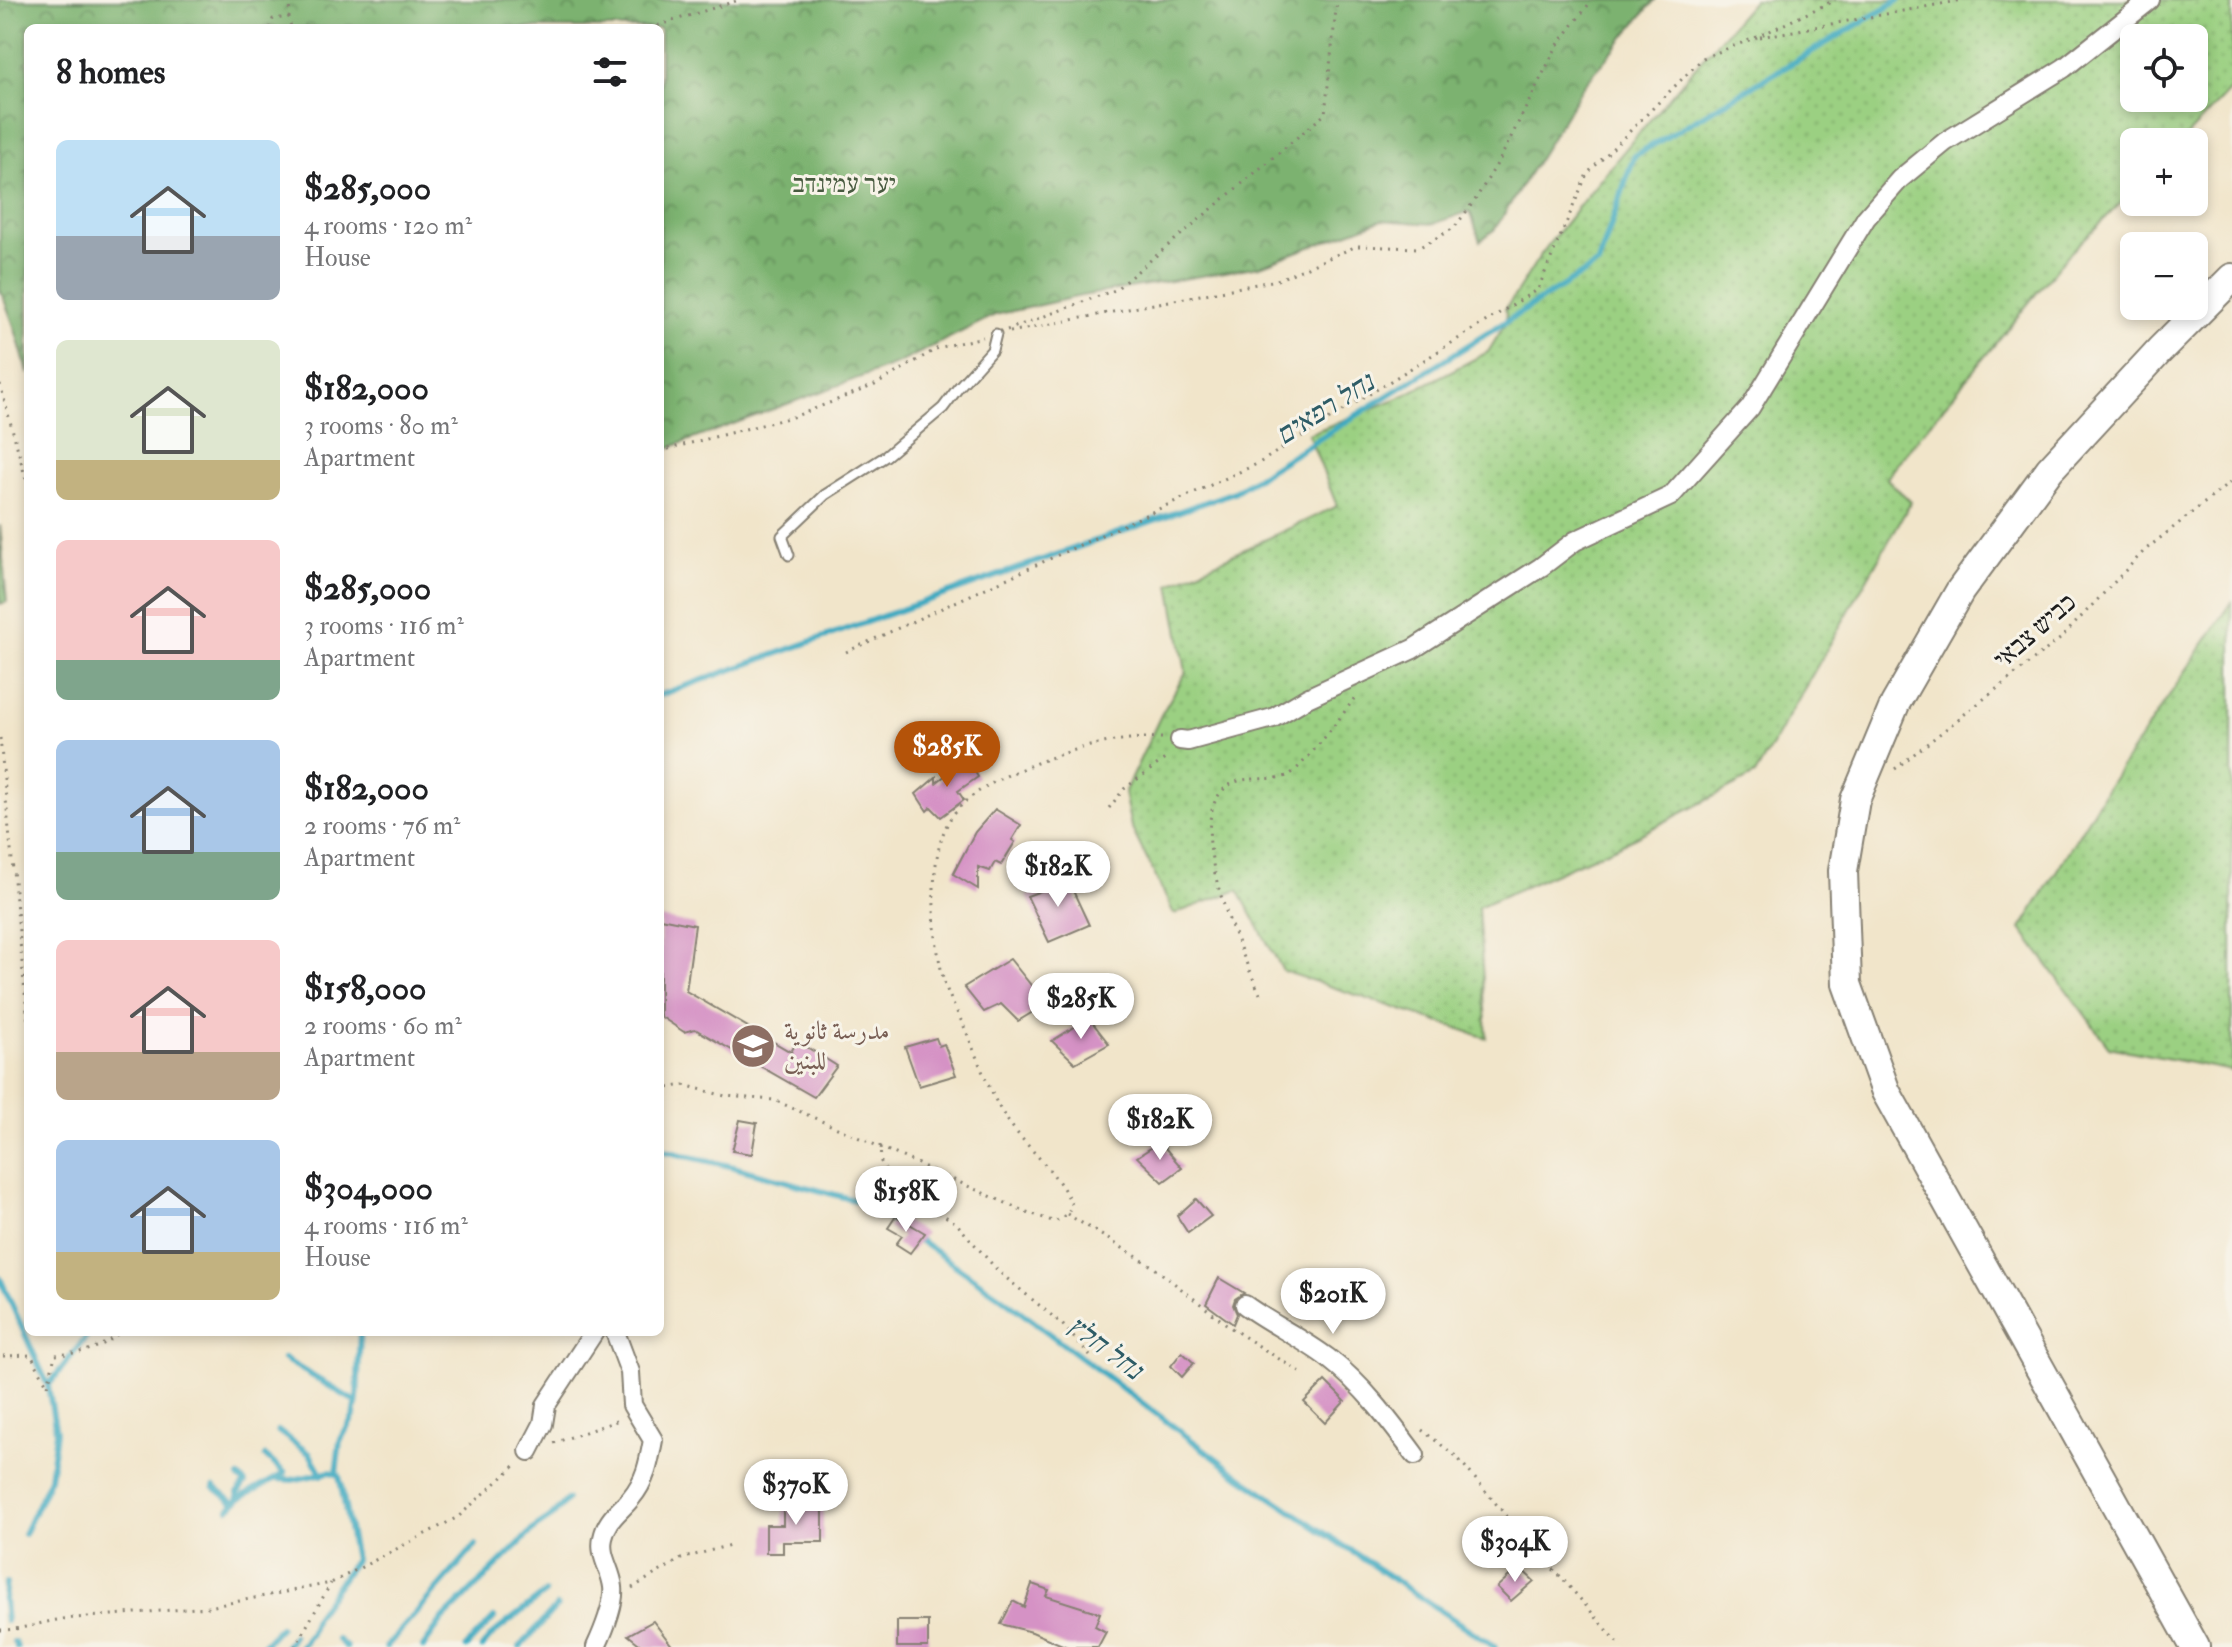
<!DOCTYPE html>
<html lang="en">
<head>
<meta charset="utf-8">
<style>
	:root { --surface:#fff; --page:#f2f2f2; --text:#202124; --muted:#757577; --accent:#b45309 }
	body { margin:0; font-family:"IM FELL Double Pica",Amiri,"Frank Ruhl Libre",serif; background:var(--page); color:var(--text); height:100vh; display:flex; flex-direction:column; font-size:30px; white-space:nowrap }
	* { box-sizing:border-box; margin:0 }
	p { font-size:26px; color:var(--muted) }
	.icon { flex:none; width:44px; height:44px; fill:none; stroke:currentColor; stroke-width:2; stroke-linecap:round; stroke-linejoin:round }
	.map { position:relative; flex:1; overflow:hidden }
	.details { position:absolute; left:24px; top:24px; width:640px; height:1312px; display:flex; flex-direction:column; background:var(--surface); border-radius:12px; box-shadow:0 4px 12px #0003 }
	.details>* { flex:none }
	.buttons { position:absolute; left:2120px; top:24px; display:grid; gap:16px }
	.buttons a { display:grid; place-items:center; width:88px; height:88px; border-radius:12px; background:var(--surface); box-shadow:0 4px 12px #0003; font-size:40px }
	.price { position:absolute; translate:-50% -68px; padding:0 18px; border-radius:28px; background:#fff; color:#222; font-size:26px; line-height:52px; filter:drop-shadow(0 2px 4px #0008) }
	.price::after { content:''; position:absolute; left:50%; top:48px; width:24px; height:18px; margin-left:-12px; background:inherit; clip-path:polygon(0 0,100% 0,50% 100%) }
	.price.on { background:var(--accent); color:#fff }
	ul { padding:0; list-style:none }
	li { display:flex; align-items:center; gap:24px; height:200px; padding:0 32px }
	li span { display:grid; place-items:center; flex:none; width:224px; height:160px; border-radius:12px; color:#555 }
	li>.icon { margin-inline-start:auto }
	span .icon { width:96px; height:96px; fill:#fffc; stroke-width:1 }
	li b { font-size:34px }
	h2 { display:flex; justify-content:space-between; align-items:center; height:96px; padding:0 32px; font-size:34px }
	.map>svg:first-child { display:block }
</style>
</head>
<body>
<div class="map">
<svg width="2232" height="1647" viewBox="0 0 2232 1647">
	<defs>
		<pattern id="grass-dots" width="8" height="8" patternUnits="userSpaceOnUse" patternTransform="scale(2)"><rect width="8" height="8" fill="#9bd082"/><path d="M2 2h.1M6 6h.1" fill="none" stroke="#85b270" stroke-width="1.8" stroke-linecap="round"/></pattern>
		<pattern id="forest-crowns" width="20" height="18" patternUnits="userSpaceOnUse" patternTransform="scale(2)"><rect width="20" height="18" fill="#7cb270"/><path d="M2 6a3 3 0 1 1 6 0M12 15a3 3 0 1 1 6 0" fill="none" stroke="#65905b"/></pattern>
	</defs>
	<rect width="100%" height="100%" fill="#f7f3e8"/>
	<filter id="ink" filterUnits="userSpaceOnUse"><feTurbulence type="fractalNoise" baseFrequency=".0125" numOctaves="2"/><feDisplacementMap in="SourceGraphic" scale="16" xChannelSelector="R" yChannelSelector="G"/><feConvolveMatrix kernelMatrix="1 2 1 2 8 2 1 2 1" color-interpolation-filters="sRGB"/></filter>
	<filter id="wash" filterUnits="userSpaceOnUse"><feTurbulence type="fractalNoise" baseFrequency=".006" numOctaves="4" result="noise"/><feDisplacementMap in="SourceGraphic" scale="32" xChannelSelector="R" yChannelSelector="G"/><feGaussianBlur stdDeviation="1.8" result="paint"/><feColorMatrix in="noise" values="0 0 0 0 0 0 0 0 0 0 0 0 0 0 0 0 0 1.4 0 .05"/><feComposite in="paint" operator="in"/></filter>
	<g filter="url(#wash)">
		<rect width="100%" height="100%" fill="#f1e5ca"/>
		<g fill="url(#grass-dots)" stroke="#5c764f" stroke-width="2" fill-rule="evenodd">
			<path d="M1754,0h478v88l-51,54h-47v48l-67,66 -175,214 -5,9 24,23 -156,273 -137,71 -140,61 9,131 -204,-67 -45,-81 -64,24 -43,-87 -7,-34 37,-78 25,-43 -16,-88 167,-78 -29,-72 93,-37 87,-45 19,-31 -2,-12c14,-18 24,-38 37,-56 67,-87 139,-170 212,-253zM2134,38h60v60h-60z"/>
			<polygon points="2232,602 2232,1071 2109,1047 2021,929 2107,788"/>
		</g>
		<g fill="url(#forest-crowns)" stroke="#4c6746" stroke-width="2">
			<polygon points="0,0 1655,0 1584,85 1495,229 1480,241 1470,211 1433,224 1381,220 1260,266 1081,296 995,315 899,363 660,451 660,28 28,28 28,374 14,326 0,289"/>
			<polygon points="0,525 7,602 0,604"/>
		</g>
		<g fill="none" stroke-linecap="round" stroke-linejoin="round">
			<g stroke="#41aac1" stroke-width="6">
				<polyline points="660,695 1234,492 1598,264 1634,156 1899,0"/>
				<polyline points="660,1150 730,1166 865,1203 897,1225"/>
				<polyline points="913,1236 998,1295 1242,1478 1495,1647"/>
				<polyline points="0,1278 48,1386 90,1332"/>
				<polyline points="284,1359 356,1402"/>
				<polyline points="278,1431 310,1454 322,1475"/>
				<polyline points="277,1479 292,1480 330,1472 336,1474"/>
				<polyline points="214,1487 234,1503"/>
				<polyline points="239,1499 238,1493 245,1483 239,1477"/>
				<polyline points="229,1509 239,1499 285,1473 265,1456"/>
				<polyline points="24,1534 50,1478 56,1432 48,1386"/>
				<polyline points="6,1621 4,1599 6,1583"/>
				<polyline points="337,1639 346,1647"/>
				<polyline points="14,1642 17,1647"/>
				<polyline points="267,1647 264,1644 280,1627"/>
				<polyline points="285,1647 293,1636"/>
				<polyline points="300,1647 310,1634 315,1617 355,1560 339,1475 336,1474 340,1441 354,1416 357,1399 360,1332"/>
				<polyline points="386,1647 476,1545"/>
				<polyline points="423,1647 443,1619 535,1528 550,1518 567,1500"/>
				<polyline points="466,1647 494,1618"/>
				<polyline points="482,1647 494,1633 545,1593"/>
				<polyline points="520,1647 557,1606"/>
			</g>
		</g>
		<g id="blocks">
			<g fill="#d592c5">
				<polygon points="967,758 978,777 958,791 964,800 941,817 931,807 927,811 916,794 936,777 936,783"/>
				<polygon points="995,809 1021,825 1012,840 1015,842 1001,865 995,862 990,871 978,867 978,889 953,874 975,832"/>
				<polygon points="1063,876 1069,882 1089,925 1049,942 1027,896 1049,888 1046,882"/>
				<polygon points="660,918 695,925 686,991 791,1052 797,1041 837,1066 814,1097 695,1029 684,1032 660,1016"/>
				<polygon points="1010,959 1046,1004 1018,1021 1001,1004 984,1012 964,987"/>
				<polygon points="1089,1018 1109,1044 1075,1063 1052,1041"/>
				<polygon points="936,1038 939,1046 944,1044 956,1075 919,1086 905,1047"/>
				<polygon points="740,1120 757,1123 752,1154 732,1151"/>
				<polygon points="1160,1142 1182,1168 1163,1182 1137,1157"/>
				<polygon points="1196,1199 1211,1216 1188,1233 1177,1216"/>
				<polygon points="896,1216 925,1233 910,1253 896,1244 902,1236 888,1228"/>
				<polygon points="1219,1278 1244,1293 1235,1299 1233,1305 1237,1314 1233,1324 1206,1304"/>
				<polygon points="1182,1352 1194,1363 1182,1377 1171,1366"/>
				<polygon points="1325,1381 1345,1401 1325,1423 1304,1402"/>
				<polygon points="783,1505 823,1505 823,1542 783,1542 783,1553 766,1553 766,1525 783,1525"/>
				<polygon points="1519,1567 1534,1581 1511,1601 1497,1587"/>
				<polygon points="1032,1584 1049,1590 1046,1596 1100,1613 1095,1626 1106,1632 1098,1647 1067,1647 1032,1632 1001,1624 1013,1601 1024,1607"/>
				<polygon points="653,1621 673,1647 643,1647 628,1635"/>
				<rect x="897" y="1621" width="31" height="26"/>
			</g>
		</g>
	</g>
	<g filter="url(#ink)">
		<use href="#blocks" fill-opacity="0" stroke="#868073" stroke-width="2"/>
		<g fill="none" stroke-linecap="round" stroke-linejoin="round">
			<g stroke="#868073" stroke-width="13">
				<polyline id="service" points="789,555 782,536 825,495 886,456 943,408 958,388 992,350 996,334"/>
			</g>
			<g stroke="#868073" stroke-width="22">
				<g id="minor">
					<polyline points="1180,740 1188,741 1273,718 1307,698 1413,649 1541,567 1575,541 1671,496 1750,408 1866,218 1900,179 1945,142 2064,68 2150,0"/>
					<path d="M1245,1305c26,19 57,33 83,53 35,27 61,62 87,97"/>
					<polyline points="529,1451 543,1424 546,1405 594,1332"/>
					<path d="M596,1647c7,-15 19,-44 17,-60 -2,-18 -14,-31 -10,-49 4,-20 17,-26 28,-40 15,-18 18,-36 22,-58l-21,-35 -2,-33 -15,-40"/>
				</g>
			</g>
			<g stroke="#868073" stroke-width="32">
				<polyline id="primary" points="2195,1647 1886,1092 1847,984 1843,871 1855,800 1895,704 1960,591 2050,469 2160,350 2232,278"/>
			</g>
			<g stroke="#868073" stroke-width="3" stroke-dasharray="2 6" stroke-linecap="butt">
				<polyline points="290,0 289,17 291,28"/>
				<polyline points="270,28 273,19 289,17"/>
				<polyline points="650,28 739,0"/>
				<polyline points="1760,37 1963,0"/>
				<polyline points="1007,330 1115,290 1325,114 1337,0"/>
				<polyline points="1010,332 1277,280 1357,246 1418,248 1454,228 1475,200 1500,159 1557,46 1592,0"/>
				<polyline points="0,384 28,487"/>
				<polyline points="660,451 796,416 875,385 938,348 983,337"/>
				<polyline points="846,652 1259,463 1538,289 1587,174 1703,58 1757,37 1835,0"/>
				<polyline points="0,738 28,1023"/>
				<polyline points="1895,769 2060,639 2145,550 2232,481"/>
				<polyline points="1109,808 1124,789 1169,756"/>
				<path d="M1260,994c-18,-41 -86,-182 -27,-211 14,-7 37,-2 54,-7 12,-4 60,-66 68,-79"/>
				<path d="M660,1089l24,-4 41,11 49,4 250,111 31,11 12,-8 5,-9c-16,-38 -56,-64 -75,-102 -12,-23 -21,-48 -31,-72 -7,-16 -17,-33 -22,-50 -12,-43 -19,-135 12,-170 19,-22 52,-37 78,-47 41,-16 85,-28 129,-26"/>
				<polyline points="880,1145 881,1162 892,1183 956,1223 999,1272 1062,1324 1090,1356"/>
				<polyline points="1067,1214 1152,1266 1234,1330 1301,1373"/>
				<path d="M3,1356l28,-1 17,31 7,-31c24,-2 47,-5 64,-23"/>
				<polyline points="1422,1430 1457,1457 1538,1554 1560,1576 1622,1647"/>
				<polyline points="554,1443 619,1420"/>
				<polyline points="632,1588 681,1559 730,1545"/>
				<path d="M0,1630c22,0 41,-8 63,-11l146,-12 122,-24 127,-66 59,-53"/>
				<polyline points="1078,1646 1078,1647"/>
				<polyline points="295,1647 331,1583"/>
			</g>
			<use href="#service" stroke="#fff" stroke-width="9"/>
			<use href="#minor" stroke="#fff" stroke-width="18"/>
			<use href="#primary" stroke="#fff" stroke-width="28"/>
		</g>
	</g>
	<defs>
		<g id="school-disc" transform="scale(2.3)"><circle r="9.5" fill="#8d6e63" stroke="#f7f3e8"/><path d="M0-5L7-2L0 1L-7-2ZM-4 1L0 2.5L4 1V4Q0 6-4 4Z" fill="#fff"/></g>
	</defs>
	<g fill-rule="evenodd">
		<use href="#school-disc" x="753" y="1046"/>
	</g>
	<g text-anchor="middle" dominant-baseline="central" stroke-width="6" stroke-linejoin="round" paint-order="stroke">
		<g font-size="26" fill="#485b40" stroke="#f7f3e8">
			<text x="844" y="184">יער עמינדב</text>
		</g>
		<g font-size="26" fill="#1c1c1c" stroke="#f7f3e8">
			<text transform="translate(2035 631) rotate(-41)">כביש צבאי</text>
		</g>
		<g font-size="26" fill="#785e54" stroke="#f7f3e8" text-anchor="start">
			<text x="784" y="1031">مدرسة ثانوية<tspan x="784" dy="30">للبنين</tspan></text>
		</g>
		<g font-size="28" font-style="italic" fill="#2d5c66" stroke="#f7f3e8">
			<text transform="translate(1325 409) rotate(-32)">נחל רפאים</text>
			<text transform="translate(1105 1348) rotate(37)">נחל חלץ</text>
		</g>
	</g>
</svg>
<div class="buttons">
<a><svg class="icon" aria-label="locate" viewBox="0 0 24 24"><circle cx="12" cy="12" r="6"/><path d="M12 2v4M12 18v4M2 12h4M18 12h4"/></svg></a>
<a>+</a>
<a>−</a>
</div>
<b class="price on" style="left:947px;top:789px">$285K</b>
<b class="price" style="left:1058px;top:909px">$182K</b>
<b class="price" style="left:1081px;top:1041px">$285K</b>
<b class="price" style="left:1160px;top:1162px">$182K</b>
<b class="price" style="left:906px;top:1234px">$158K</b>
<b class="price" style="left:1333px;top:1336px">$201K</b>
<b class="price" style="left:796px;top:1527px">$370K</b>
<b class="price" style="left:1515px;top:1584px">$304K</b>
<section class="details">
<h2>8 homes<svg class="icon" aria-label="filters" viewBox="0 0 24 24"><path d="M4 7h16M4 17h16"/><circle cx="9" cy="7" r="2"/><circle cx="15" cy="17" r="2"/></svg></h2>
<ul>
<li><span style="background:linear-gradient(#bfe0f5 60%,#9aa5b1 0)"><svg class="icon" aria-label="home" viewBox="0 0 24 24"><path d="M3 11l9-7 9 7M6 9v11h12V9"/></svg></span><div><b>$285,000</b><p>4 rooms · 120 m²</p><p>House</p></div></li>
<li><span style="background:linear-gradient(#dfe7d0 75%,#c2b280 0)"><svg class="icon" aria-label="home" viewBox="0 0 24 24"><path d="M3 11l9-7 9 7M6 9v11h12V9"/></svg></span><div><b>$182,000</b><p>3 rooms · 80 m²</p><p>Apartment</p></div></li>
<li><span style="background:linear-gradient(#f6c9c9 75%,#7fa58c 0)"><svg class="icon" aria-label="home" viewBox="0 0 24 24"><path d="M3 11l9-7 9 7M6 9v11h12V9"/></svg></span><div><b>$285,000</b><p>3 rooms · 116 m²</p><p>Apartment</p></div></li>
<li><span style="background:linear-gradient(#a9c7e8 70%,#7fa58c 0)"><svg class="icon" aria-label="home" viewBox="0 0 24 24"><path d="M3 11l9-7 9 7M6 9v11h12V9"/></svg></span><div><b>$182,000</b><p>2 rooms · 76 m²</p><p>Apartment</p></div></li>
<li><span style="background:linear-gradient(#f6c9c9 70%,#b9a48a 0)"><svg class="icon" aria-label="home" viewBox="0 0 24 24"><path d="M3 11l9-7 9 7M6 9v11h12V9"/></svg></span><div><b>$158,000</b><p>2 rooms · 60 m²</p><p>Apartment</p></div></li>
<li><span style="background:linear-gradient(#a9c7e8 70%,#c2b280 0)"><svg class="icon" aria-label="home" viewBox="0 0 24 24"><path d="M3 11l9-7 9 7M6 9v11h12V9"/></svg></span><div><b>$304,000</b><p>4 rooms · 116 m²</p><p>House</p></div></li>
</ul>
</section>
</div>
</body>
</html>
